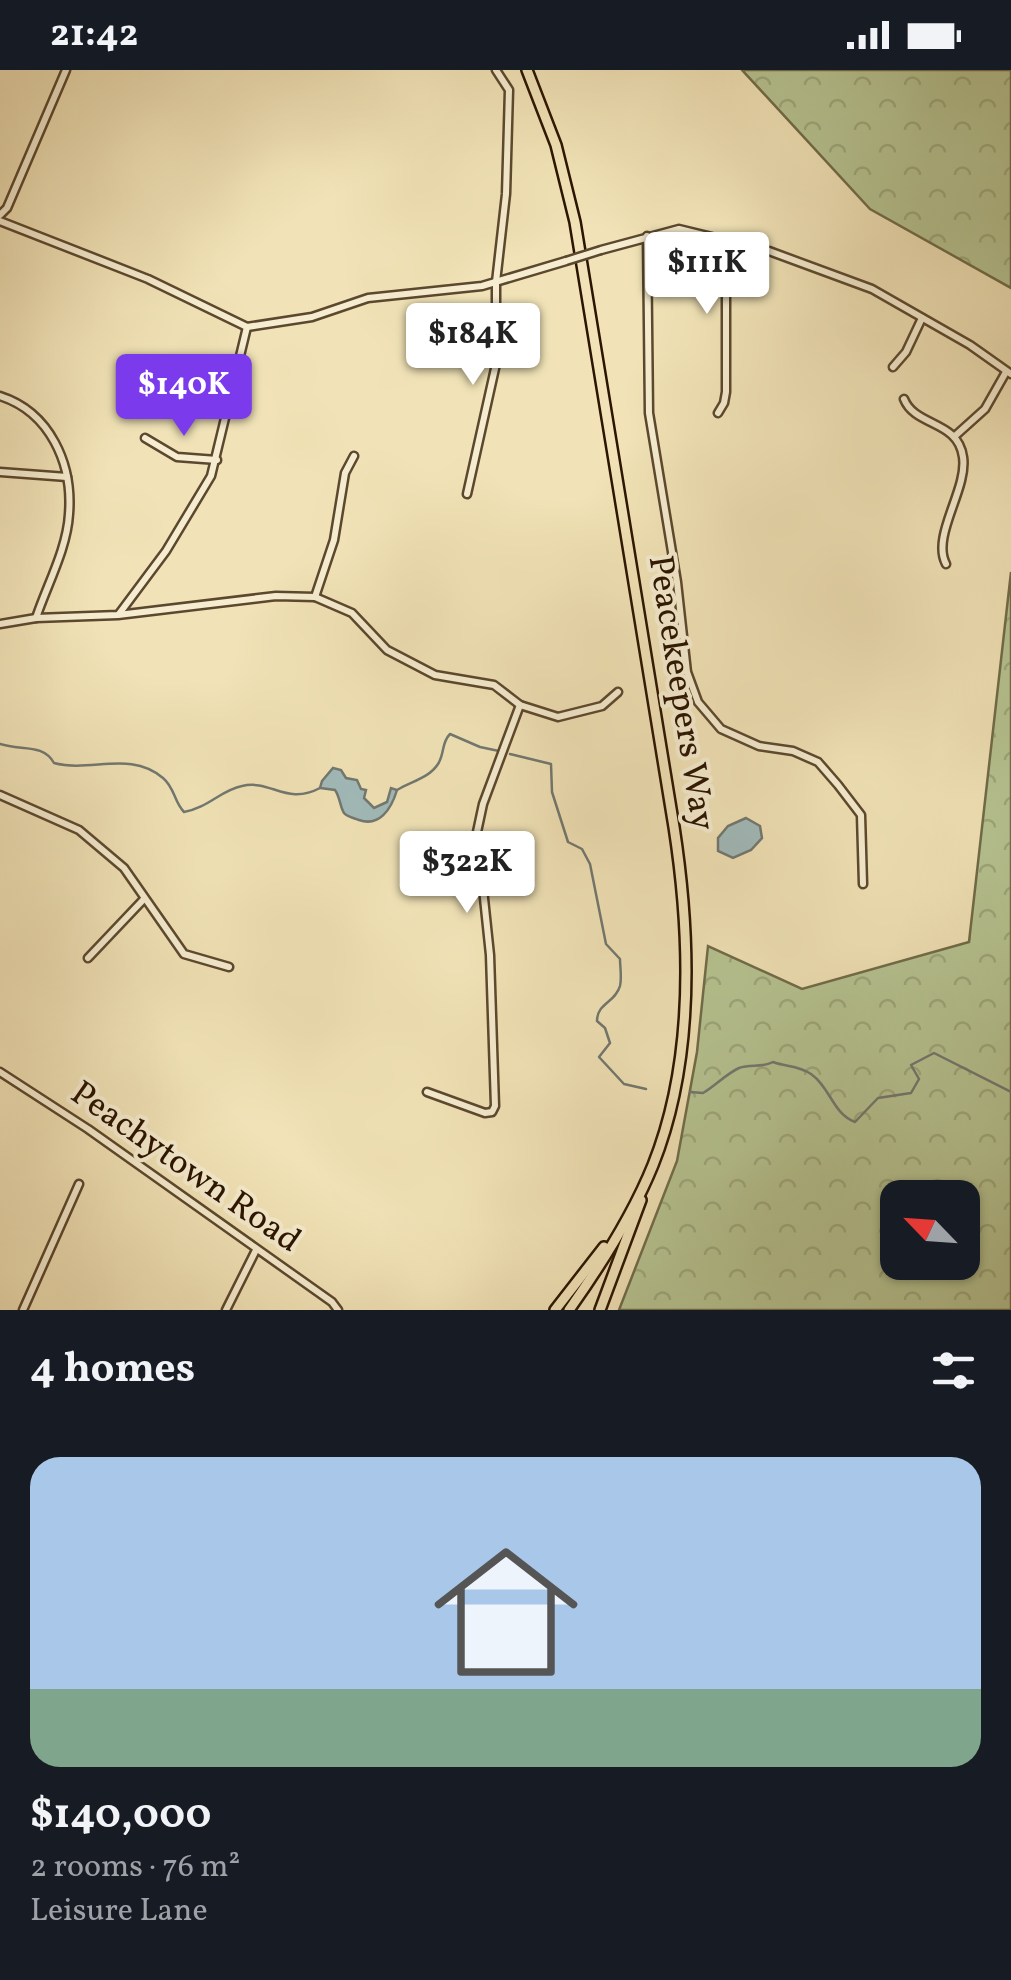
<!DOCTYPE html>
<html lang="en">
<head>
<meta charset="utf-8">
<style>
	:root { --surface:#171b24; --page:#20242c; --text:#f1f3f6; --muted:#9ea1a6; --accent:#7c3aed }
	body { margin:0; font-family:Vollkorn,serif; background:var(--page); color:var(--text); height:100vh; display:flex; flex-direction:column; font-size:38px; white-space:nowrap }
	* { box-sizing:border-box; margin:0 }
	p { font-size:32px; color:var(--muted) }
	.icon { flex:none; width:55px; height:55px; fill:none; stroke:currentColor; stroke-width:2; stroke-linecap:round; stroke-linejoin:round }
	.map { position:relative; height:1240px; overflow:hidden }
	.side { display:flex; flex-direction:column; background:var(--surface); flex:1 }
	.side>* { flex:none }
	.needle { width:65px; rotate:295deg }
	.fabs { position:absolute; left:880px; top:1110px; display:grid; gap:20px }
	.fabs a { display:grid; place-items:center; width:100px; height:100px; border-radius:20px; background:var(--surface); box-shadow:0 2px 8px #0004; font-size:50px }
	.price { position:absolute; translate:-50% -85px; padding:0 22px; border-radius:10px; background:#fff; color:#222; font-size:32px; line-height:65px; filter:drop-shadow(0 2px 5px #0008) }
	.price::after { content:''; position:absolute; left:50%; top:60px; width:30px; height:22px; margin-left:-15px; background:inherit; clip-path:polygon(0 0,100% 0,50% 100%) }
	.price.active { background:var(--accent); color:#fff }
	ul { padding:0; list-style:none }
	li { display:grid; align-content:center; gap:20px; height:530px; padding:0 30px }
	li span { display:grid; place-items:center; height:310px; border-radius:30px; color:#555 }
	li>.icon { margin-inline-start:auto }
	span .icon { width:180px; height:180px; fill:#fffc; stroke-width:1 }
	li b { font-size:42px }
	h2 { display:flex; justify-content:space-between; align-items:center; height:120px; padding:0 30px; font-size:42px }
	.status { display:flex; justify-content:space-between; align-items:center; height:70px; padding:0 50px; background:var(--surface); direction:ltr }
	.status svg { height:28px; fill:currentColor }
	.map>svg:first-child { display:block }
</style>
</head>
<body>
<div class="status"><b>21:42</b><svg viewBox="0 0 49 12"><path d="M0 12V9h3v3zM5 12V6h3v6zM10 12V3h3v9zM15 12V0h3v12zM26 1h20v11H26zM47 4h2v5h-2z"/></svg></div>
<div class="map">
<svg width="1011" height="1240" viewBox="0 0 1011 1240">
	<defs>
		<pattern id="forest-crowns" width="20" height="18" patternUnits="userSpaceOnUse" patternTransform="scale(2.5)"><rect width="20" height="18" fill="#b6c492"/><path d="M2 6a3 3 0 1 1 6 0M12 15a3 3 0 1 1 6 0" fill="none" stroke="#9da87c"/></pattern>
	</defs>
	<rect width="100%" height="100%" fill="#f1e3b7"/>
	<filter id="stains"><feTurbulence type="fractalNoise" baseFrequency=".002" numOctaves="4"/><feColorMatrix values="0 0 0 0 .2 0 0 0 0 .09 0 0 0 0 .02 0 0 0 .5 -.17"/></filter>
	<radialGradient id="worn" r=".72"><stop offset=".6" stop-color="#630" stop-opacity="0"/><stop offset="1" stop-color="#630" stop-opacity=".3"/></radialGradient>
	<g fill="url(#forest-crowns)" stroke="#706c49" stroke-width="2.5" fill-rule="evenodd">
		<polygon points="742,0 1011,0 1011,218 870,139"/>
		<path d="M1011,502v738h-392l58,-149 20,-109 11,-106 94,43 167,-47zM898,1128h64v64h-64z"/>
	</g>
	<g fill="#a1bbbb" stroke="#727870" stroke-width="2.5">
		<path d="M333,698l8,2 5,8 11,2 4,9 5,1 -2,8 10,10 13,-6 4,-14 6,2c-6,20 -18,37 -38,30 -5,-2 -12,-3 -15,-7 -4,-6 -4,-16 -9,-23l-15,-2 2,-7z"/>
		<polygon points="746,748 760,756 762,768 751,780 733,788 718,781 718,768 728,756"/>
	</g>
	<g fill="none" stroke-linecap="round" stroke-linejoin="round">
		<g stroke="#727870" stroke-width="2.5">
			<path d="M0,674c21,7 43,-1 54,19 37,10 76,-13 109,15 12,10 11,24 21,34 24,-4 37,-22 58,-26 29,-7 44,20 78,2"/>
			<path d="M510,684l41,10 1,28 16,50 14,7 8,15 16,80 14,15c0,8 2,19 0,27 -5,17 -23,17 -23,35l8,7 5,15 -11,14 25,27 22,5"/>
			<path d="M397,720c15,-9 32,-12 41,-26 7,-11 3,-21 12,-30l30,13 19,4"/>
			<path d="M690,1022l13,1c12,-7 23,-19 36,-25 12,-4 23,0 34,-6 13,5 25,3 38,12 19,13 22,40 44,48l23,-24 33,-5 8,-14 -8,-14 23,-12 77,39"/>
		</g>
		<g stroke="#5c482e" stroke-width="11">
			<g id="minor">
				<polyline points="0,145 7,138 66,0"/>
				<polyline points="0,151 148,209 247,257 312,247 368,228 482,216 566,191"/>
				<polyline points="647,166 649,343 677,512 687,602 698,632 721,659 759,676 793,681 818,692 838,715 861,745 863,814"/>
				<polyline points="601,180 679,159 769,181 872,219 970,275 1011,304"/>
				<polyline points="893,297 906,282 922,248"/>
				<path d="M0,326c50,16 73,68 69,118 -2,35 -22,71 -33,104"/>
				<path d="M904,329c11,28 54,21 59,58 5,32 -32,79 -17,107"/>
				<polyline points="718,343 724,333 726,322 726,169"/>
				<polyline points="955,366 985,339 1006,302"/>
				<polyline points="145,368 177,387 217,390"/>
				<polyline points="0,402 67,407"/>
				<polyline points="467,424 500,276 496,260 496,212 506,124 509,20 496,0"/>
				<polyline points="315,527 334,470 345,403 354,386"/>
				<polyline points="119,544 166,481 211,406 247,257"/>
				<polyline points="0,554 36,548 118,545 276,526 315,527 352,543 387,580 435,605 494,615 520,635 558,647 602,636 618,622"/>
				<polyline points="0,725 79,760 124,798 184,884 229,897"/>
				<polyline points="88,888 144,829"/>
				<polyline points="0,1002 88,1059 332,1232 338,1240"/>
				<polyline points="427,1022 485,1043 492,1042 495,1036 490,885 477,762 483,734 520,635"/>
				<polyline points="23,1240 79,1114"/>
				<polyline points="226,1240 256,1180"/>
			</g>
		</g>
		<g stroke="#2b1400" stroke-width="14">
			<g id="highway">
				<path d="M527,0l29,75 19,77 99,605c17,110 21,233 -21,338 -21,52 -52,100 -84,145"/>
				<polyline points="555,1240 604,1177"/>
				<polyline points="600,1240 641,1130"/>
			</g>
		</g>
		<use href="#minor" stroke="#f6edd0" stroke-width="6"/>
		<use href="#highway" stroke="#f1e3b7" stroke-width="9"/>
		<g stroke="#5c482e" stroke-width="11" stroke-linecap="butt">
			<polyline id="minor-bridge" points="566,191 601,180"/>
		</g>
		<use href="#minor-bridge" stroke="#f6edd0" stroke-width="6"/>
	</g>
	<g text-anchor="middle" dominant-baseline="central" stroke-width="8" stroke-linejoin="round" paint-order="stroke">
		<g font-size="35" fill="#2b1400" stroke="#f6edd0">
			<text transform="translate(680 623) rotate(81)">Peacekeepers Way</text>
			<text transform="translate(185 1098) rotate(35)">Peachytown Road</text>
		</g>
	</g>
	<rect width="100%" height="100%" filter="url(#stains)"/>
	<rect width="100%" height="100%" fill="url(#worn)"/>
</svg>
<div class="fabs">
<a><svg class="needle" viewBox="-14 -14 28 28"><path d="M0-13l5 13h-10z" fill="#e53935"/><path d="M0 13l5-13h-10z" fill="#9ea1a6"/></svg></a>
</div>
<b class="price" style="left:707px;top:247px">$111K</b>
<b class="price" style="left:473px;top:318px">$184K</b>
<b class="price active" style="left:184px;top:369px">$140K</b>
<b class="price" style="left:467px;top:846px">$322K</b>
</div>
<section class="side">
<h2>4 homes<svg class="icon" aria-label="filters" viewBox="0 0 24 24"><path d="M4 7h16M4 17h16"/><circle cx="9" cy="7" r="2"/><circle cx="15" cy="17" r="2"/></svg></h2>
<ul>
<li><span style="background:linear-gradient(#a9c7e8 75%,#7fa58c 0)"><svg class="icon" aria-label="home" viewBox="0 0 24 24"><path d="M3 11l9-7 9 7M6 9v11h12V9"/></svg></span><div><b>$140,000</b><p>2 rooms · 76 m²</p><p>Leisure Lane</p></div></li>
</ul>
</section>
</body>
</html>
